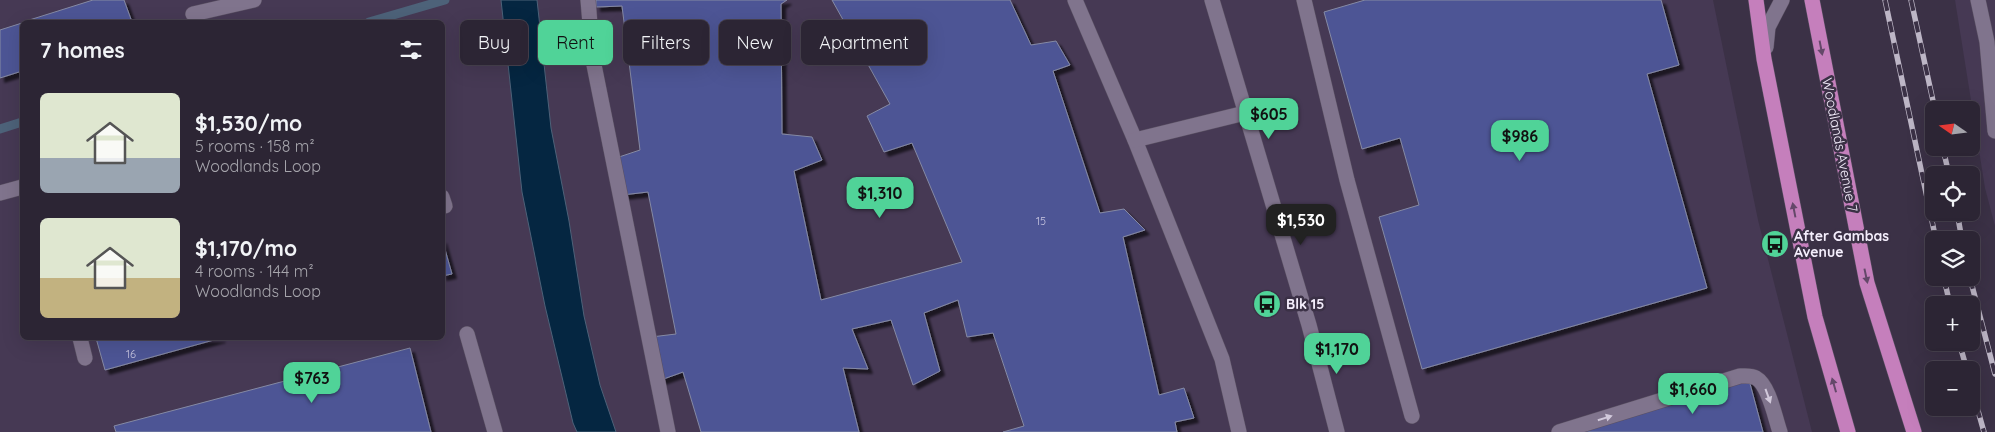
<!DOCTYPE html>
<html lang="en">
<head>
<meta charset="utf-8">
<style>
	:root { --surface:#2c2534; --page:#342d3c; --text:#f1f3f6; --muted:#a6a5ac; --line:#48424f; --accent:#50d398 }
	body { margin:0; font-family:Quicksand,sans-serif; background:var(--page); color:var(--text); height:100vh; display:flex; flex-direction:column; font-size:19px; white-space:nowrap }
	* { box-sizing:border-box; margin:0 }
	p { font-size:16px; color:var(--muted) }
	.icon { flex:none; width:28px; height:28px; fill:none; stroke:currentColor; stroke-width:2; stroke-linecap:round; stroke-linejoin:round }
	.map { position:relative; flex:1; overflow:hidden }
	.details { position:absolute; left:20px; top:20px; width:425px; height:320px; display:flex; flex-direction:column; background:var(--surface); border-radius:8px; box-shadow:0 5px 20px #0002,0 0 0 1px var(--line) }
	.details>* { flex:none }
	.top-card { position:absolute; left:460px; top:20px; width:475px; height:45px; display:flex; gap:10px }
	.needle { width:32px; rotate:284deg }
	.fabs { position:absolute; left:1925px; top:101px; display:grid; gap:10px }
	.fabs a { display:grid; place-items:center; width:55px; height:55px; border-radius:8px; background:var(--surface); box-shadow:0 5px 20px #0002,0 0 0 1px var(--line); font-size:25px }
	.price { position:absolute; translate:-50% -42px; padding:0 11px; border-radius:10px; background:var(--accent); color:#111; font-size:16px; line-height:32px; filter:drop-shadow(0 1px 2px #0008) }
	.price::after { content:''; position:absolute; left:50%; top:30px; width:15px; height:11px; margin-left:-8px; background:inherit; clip-path:polygon(0 0,100% 0,50% 100%) }
	.price.current { background:#222; color:#fff }
	ul { padding:0; list-style:none }
	li { display:flex; align-items:center; gap:15px; height:125px; padding:0 20px }
	li span { display:grid; place-items:center; flex:none; width:140px; height:100px; border-radius:8px; color:#555 }
	li>.icon { margin-inline-start:auto }
	span .icon { width:60px; height:60px; fill:#fffc; stroke-width:1 }
	li b { font-size:21px }
	h2 { display:flex; justify-content:space-between; align-items:center; height:60px; padding:0 20px; font-size:21px }
	.pill { padding:0 18px; border-radius:8px; background:var(--surface); box-shadow:0 5px 20px #0002,0 0 0 1px var(--line); font-size:18px; line-height:45px }
	.pill.current { background:var(--accent); color:#111 }
	.map>svg:first-child { display:block }
</style>
</head>
<body>
<div class="map">
<svg width="1995" height="432" viewBox="0 0 1995 432">
	<defs>
		<filter id="shadow"><feDropShadow dx="4.5" dy="4.5" stdDeviation="1" flood-color="#0009"/></filter>
	</defs>
	<rect width="100%" height="100%" fill="#3b3146"/>
	<g fill="#463954" fill-rule="evenodd">
		<path d="M0,0h1713l45,220 54,212h-1812zM22,22h420v316h-420z"/>
		<polygon points="1955,0 1995,0 1995,226 1985,188"/>
	</g>
	<polygon fill="#052641" stroke="#4d6279" points="501,0 537,0 551,128 569,221 584,316 600,385 616,432 577,432 573,423 545,306 522,192"/>
	<g fill="none" stroke-linecap="round" stroke-linejoin="round">
		<g stroke="#4d6279" stroke-width="9">
			<polyline points="369,22 445,0"/>
			<polyline points="0,129 22,122"/>
		</g>
	</g>
	<g fill="#4d5495" stroke="#858aa4" filter="url(#shadow)">
		<polygon points="93,0 124,0 132,22 23,22"/>
		<polygon points="596,0 787,0 781,4 782,134 812,137 822,160 794,171 821,300 962,262 912,143 884,152 867,116 890,104 832,0 1010,0 1031,45 1056,41 1070,65 1053,71 1100,213 1124,209 1145,230 1123,237 1159,395 1184,388 1194,418 1175,422 1177,432 1003,432 1024,426 993,333 967,337 958,300 924,313 940,371 913,385 891,320 852,329 868,369 843,368 859,432 701,432 683,372 658,381 643,338 676,334 648,192 622,195 616,158 640,150 622,6 596,7"/>
		<polygon points="1365,0 1661,0 1679,65 1647,74 1707,288 1422,369 1379,217 1419,205 1400,138 1362,149 1324,12"/>
		<polygon points="22,23 22,71 0,78 0,30"/>
		<polygon points="442,239 452,274 442,276"/>
		<polygon points="96,338 221,338 105,370"/>
		<polygon points="410,348 431,432 116,432 114,426"/>
		<polygon points="1749,380 1763,432 1568,432"/>
	</g>
	<g fill="none" stroke-linecap="round" stroke-linejoin="round">
		<g stroke="#595062" stroke-width="16">
			<g id="minor">
				<polyline points="588,0 593,60 668,432"/>
				<polyline points="1075,0 1135,140 1222,359 1239,432"/>
				<polyline points="1212,0 1309,325 1337,432"/>
				<polyline points="1304,0 1347,180 1412,416"/>
				<polyline points="1978,0 1987,42 1995,131"/>
				<polyline points="193,14 254,0"/>
				<polyline points="1766,47 1768,27 1782,0"/>
				<polyline points="1135,140 1245,113"/>
				<polyline points="0,193 22,187"/>
				<polyline points="442,197 445,206"/>
				<polyline points="467,334 495,432"/>
				<polyline points="80,338 85,358"/>
				<path d="M1559,432l181,-56c5,0 11,-1 16,2 13,7 19,40 24,54"/>
			</g>
		</g>
		<g stroke="#595062" stroke-width="16">
			<g id="major">
				<polyline points="1756,0 1764,59 1815,317 1848,432"/>
				<polyline points="1812,0 1867,283 1914,432"/>
			</g>
		</g>
		<use href="#minor" stroke="#80748d" stroke-width="15"/>
		<use href="#major" stroke="#c57fbc" stroke-width="15"/>
		<g stroke="#bdb6c6" stroke-width="5.5">
			<g id="rail">
				<polyline points="1885,0 1936,240"/>
				<polyline points="1911,0 1935,110"/>
				<polyline points="1943,148 1949,175"/>
				<polyline points="1957,212 1962,240"/>
				<polyline points="1944,278 1950,305"/>
				<polyline points="1970,278 1995,374"/>
				<polyline points="1959,342 1967,370"/>
				<polyline points="1971,386 1984,432"/>
			</g>
		</g>
		<use href="#rail" stroke="#3b3146" stroke-width="4" stroke-dasharray="11" stroke-linecap="butt"/>
	</g>
	<defs><path id="oneway-solid" d="M-6-.8H1V-3.2L6.5 0L1 3.2V.8H-6Z" transform="scale(1.25)"/></defs>
	<g fill="#644869">
		<use href="#oneway-solid" transform="translate(1821 48) rotate(79)"/>
		<use href="#oneway-solid" transform="translate(1794 210) rotate(-101)"/>
		<use href="#oneway-solid" transform="translate(1866 276) rotate(78)"/>
		<use href="#oneway-solid" transform="translate(1834 385) rotate(-106)"/>
	</g>
	<g fill="#d1c9db">
		<use href="#oneway-solid" transform="translate(1768 396) rotate(70)"/>
		<use href="#oneway-solid" transform="translate(1605 418) rotate(-17)"/>
	</g>
	<defs>
		<g id="bus-disc" transform="scale(1.4375)"><circle r="9.5" fill="#50d398" stroke="#3b3146"/><path d="M-5-6H5V4H4V6H2V4H-2V6H-4V4H-5ZM-3.5-4V0h7V-4ZM-3.5 1.2v1.5H-2V1.2ZM2 1.2v1.5H3.5V1.2Z" fill="#111"/></g>
	</defs>
	<g fill-rule="evenodd">
		<use href="#bus-disc" x="1775" y="244"/>
		<use href="#bus-disc" x="1267" y="304"/>
	</g>
	<g text-anchor="middle" dominant-baseline="central" stroke-width="5" stroke-linejoin="round" paint-order="stroke">
		<g font-size="11" fill="#cac8e2">
			<text x="1041" y="221">15</text>
			<text x="131" y="354">16</text>
		</g>
		<g font-size="14" fill="#f4eefc" stroke="#3b3146">
			<text transform="translate(1840 145) rotate(79)">Woodlands Avenue 7</text>
		</g>
		<g font-size="14" font-weight="bold" fill="#f4eefc" stroke="#3b3146" text-anchor="start">
			<text x="1794" y="236">After Gambas<tspan x="1794" dy="16">Avenue</tspan></text>
			<text x="1286" y="304">Blk 15</text>
		</g>
	</g>
</svg>
<div class="fabs">
<a><svg class="needle" viewBox="-14 -14 28 28"><path d="M0-13l5 13h-10z" fill="#e53935"/><path d="M0 13l5-13h-10z" fill="#a6a5ac"/></svg></a>
<a><svg class="icon" aria-label="locate" viewBox="0 0 24 24"><circle cx="12" cy="12" r="6"/><path d="M12 2v4M12 18v4M2 12h4M18 12h4"/></svg></a>
<a><svg class="icon" aria-label="layers" viewBox="0 0 24 24"><path d="M12 4l9 5-9 5-9-5zM3 14l9 5 9-5"/></svg></a>
<a>+</a>
<a>−</a>
</div>
<b class="price" style="left:1269px;top:140px">$605</b>
<b class="price" style="left:1520px;top:162px">$986</b>
<b class="price" style="left:880px;top:219px">$1,310</b>
<b class="price current" style="left:1301px;top:246px">$1,530</b>
<b class="price" style="left:1337px;top:375px">$1,170</b>
<b class="price" style="left:312px;top:404px">$763</b>
<b class="price" style="left:1693px;top:415px">$1,660</b>
<div class="top-card">
<a class="pill">Buy</a>
<a class="pill current">Rent</a>
<a class="pill">Filters</a>
<a class="pill">New</a>
<a class="pill">Apartment</a>
</div>
<section class="details">
<h2>7 homes<svg class="icon" aria-label="filters" viewBox="0 0 24 24"><path d="M4 7h16M4 17h16"/><circle cx="9" cy="7" r="2"/><circle cx="15" cy="17" r="2"/></svg></h2>
<ul>
<li><span style="background:linear-gradient(#dfe7d0 65%,#9aa5b1 0)"><svg class="icon" aria-label="home" viewBox="0 0 24 24"><path d="M3 11l9-7 9 7M6 9v11h12V9"/></svg></span><div><b>$1,530/mo</b><p>5 rooms · 158 m²</p><p>Woodlands Loop</p></div></li>
<li><span style="background:linear-gradient(#dfe7d0 60%,#c2b280 0)"><svg class="icon" aria-label="home" viewBox="0 0 24 24"><path d="M3 11l9-7 9 7M6 9v11h12V9"/></svg></span><div><b>$1,170/mo</b><p>4 rooms · 144 m²</p><p>Woodlands Loop</p></div></li>
</ul>
</section>
</div>
</body>
</html>
